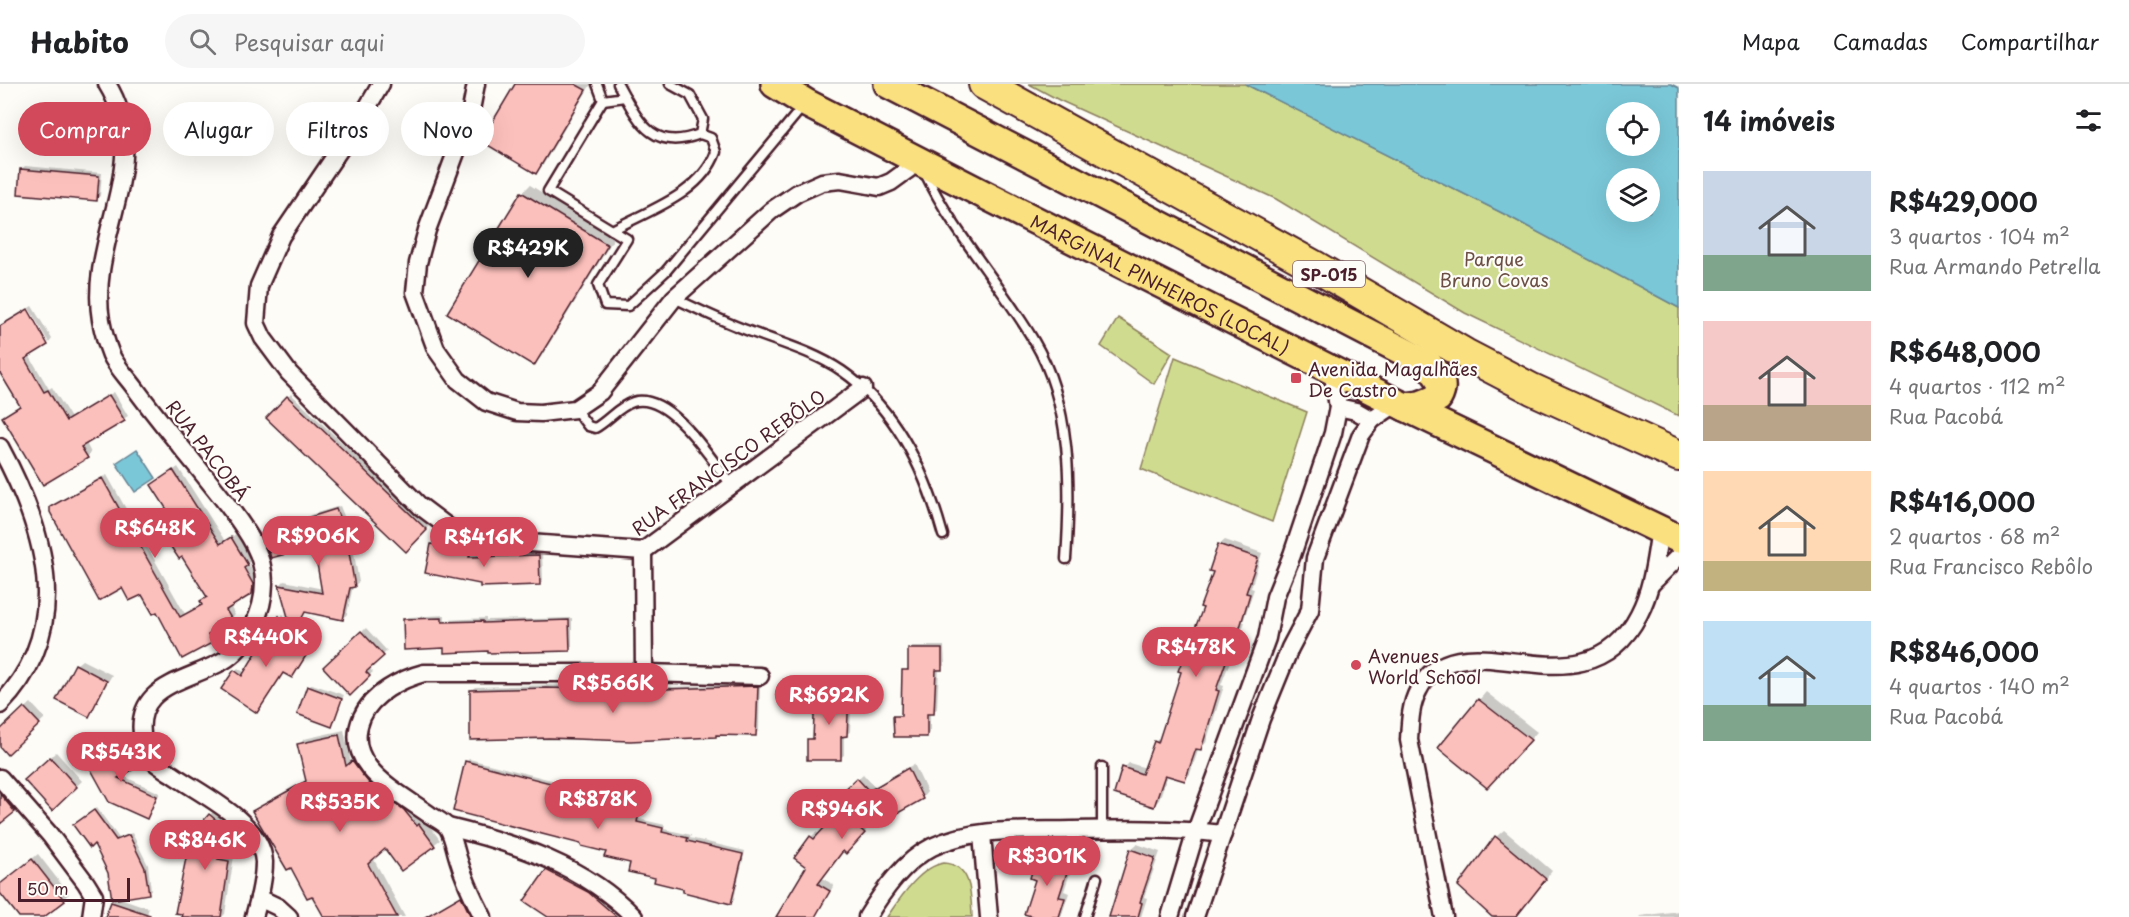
<!DOCTYPE html>
<html lang="pt">
<head>
<meta charset="utf-8">
<style>
	:root { --surface:#fff; --page:#f6f6f6; --text:#202124; --muted:#757577; --line:#e0e0e0; --accent:#d1495b }
	body { margin:0; font-family:"Playpen Sans",sans-serif; background:var(--page); color:var(--text); height:100vh; display:flex; flex-direction:column; font-size:22px; white-space:nowrap }
	* { box-sizing:border-box; margin:0 }
	p { font-size:20px; color:var(--muted) }
	.icon { flex:none; width:33px; height:33px; fill:none; stroke:currentColor; stroke-width:2; stroke-linecap:round; stroke-linejoin:round }
	.map { position:relative; flex:1; overflow:hidden }
	.side { display:flex; flex-direction:column; background:var(--surface); width:450px }
	.side>* { flex:none }
	.top-card { position:absolute; left:18px; top:18px; width:570px; height:54px; display:flex; gap:12px }
	.tools { position:absolute; left:1606px; top:18px; display:grid; gap:12px }
	.tools a { display:grid; place-items:center; width:54px; height:54px; border-radius:50%; background:var(--surface); box-shadow:0 6px 24px #0002; font-size:30px }
	.scale { position:absolute; left:18px; bottom:15px; width:112px; box-sizing:border-box; padding-left:6px; border:3px solid #4a1f2b; border-top:0; font-size:16px; line-height:21px; white-space:nowrap; color:#4a1f2b; -webkit-text-stroke:4px #fdfcf7; paint-order:stroke }
	.price { position:absolute; translate:-50% -51px; padding:0 14px; border-radius:21px; background:var(--accent); color:#fff; font-size:20px; line-height:39px; filter:drop-shadow(0 2px 3px #0008) }
	.price::after { content:''; position:absolute; left:50%; top:36px; width:18px; height:14px; margin-left:-9px; background:inherit; clip-path:polygon(0 0,100% 0,50% 100%) }
	.price.active { background:#222; color:#fff }
	ul { padding:0; list-style:none }
	li { display:flex; align-items:center; gap:18px; height:150px; padding:0 24px }
	li span { display:grid; place-items:center; flex:none; width:168px; height:120px; border-radius:0px; color:#555 }
	li>.icon { margin-inline-start:auto }
	span .icon { width:72px; height:72px; fill:#fffc; stroke-width:1 }
	li b { font-size:26px }
	h2 { display:flex; justify-content:space-between; align-items:center; height:72px; padding:0 24px; font-size:26px }
	.pill { padding:0 21px; border-radius:27px; background:var(--surface); box-shadow:0 6px 24px #0002; font-size:21px; line-height:54px }
	.pill.active { background:var(--accent); color:#fff }
	header { display:flex; align-items:center; gap:36px; box-sizing:border-box; height:84px; padding:0 30px; background:var(--surface); border-bottom:2px solid var(--line) }
	header strong { font-size:28px }
	nav { display:flex; gap:33px; margin-inline-start:auto; font-size:21px }
	.search { width:420px; height:54px; background:var(--page); display:flex; align-items:center; gap:15px; box-sizing:border-box; padding:0 21px; border-radius:33px; color:var(--muted); font-size:22px }
	main { display:flex; flex:1; min-height:0 }
	.map>svg:first-child { display:block }
</style>
</head>
<body>
<header>
<strong>Habito</strong>
<div class="search"><svg class="icon" aria-label="search" viewBox="0 0 24 24"><circle cx="10" cy="10" r="6"/><path d="M15 15l6 6"/></svg>Pesquisar aqui</div>
<nav><a>Mapa</a><a>Camadas</a><a>Compartilhar</a></nav>
</header>
<main>
<div class="map">
<svg width="1679" height="833" viewBox="0 0 1679 833">
	<rect width="100%" height="100%" fill="#fdfcf7"/>
	<filter id="ink" filterUnits="userSpaceOnUse"><feTurbulence type="fractalNoise" baseFrequency=".0167" numOctaves="2"/><feDisplacementMap in="SourceGraphic" scale="12" xChannelSelector="R" yChannelSelector="G"/><feConvolveMatrix kernelMatrix="1 2 1 2 8 2 1 2 1" color-interpolation-filters="sRGB"/></filter>
	<g filter="url(#ink)">
		<g fill="#cfdc8f" stroke="#8c7e5d" stroke-width="1.5">
			<polygon points="1029,0 1245,0 1508,132 1679,224 1679,332 1465,229 1276,115 1059,16"/>
			<polygon points="1118,234 1172,269 1154,300 1101,262"/>
			<polygon points="1175,273 1307,328 1272,438 1141,385"/>
			<path d="M944,779c28,2 27,32 28,54h-85c13,-19 34,-51 57,-54z"/>
		</g>
		<g fill="#7ac7d8" stroke="#678493" stroke-width="1.5" fill-rule="evenodd">
			<path d="M1245,0h426l8,4v220l-171,-92zM1617,28h33v34h-33zM1617,94h33v34h-33z"/>
			<polygon points="137,365 156,394 135,408 116,379"/>
		</g>
		<g fill="#0003">
			<polygon points="516,0 591,0 543,81 536,88"/>
			<polygon points="25,82 102,89 100,112 96,115 21,85"/>
			<polygon points="530,101 614,154 541,273 534,280 449,228 522,109"/>
			<polygon points="32,222 52,255 49,259 29,224"/>
			<polygon points="26,226 46,260 29,271 49,305 52,303 71,334 114,308 128,332 86,359 91,369 87,373 4,333 21,321 0,286 0,241"/>
			<polygon points="291,310 429,442 406,466 269,334"/>
			<polygon points="178,383 225,457 236,450 251,476 248,479 257,496 256,503 252,507 230,522 235,531 212,547 216,554 211,558 158,526 143,508 123,502 51,424 107,391 185,530 203,520 202,518 208,512 182,471 163,448 176,437 153,401"/>
			<polygon points="340,422 350,447 359,498 353,502 347,530 343,535 307,527 290,555 309,567 292,592 283,587 260,624 235,587 238,584 245,589 261,564 264,547 267,544 271,547 283,530 291,543 280,501 284,497 323,505 315,460 267,453 271,449 307,439 306,435 310,431"/>
			<polygon points="1225,456 1262,469 1251,504 1254,505 1243,538 1245,538 1221,601 1224,602 1206,659 1199,664 1190,690 1184,696 1168,690 1159,716 1153,722 1124,684 1129,679 1146,684 1155,658 1160,653 1205,523 1219,461"/>
			<polygon points="436,457 472,464 471,470 542,468 543,496 540,500 432,460"/>
			<polygon points="445,531 445,536 486,534 486,536 572,534 572,562 569,565 446,563 404,536 408,533"/>
			<polygon points="366,544 387,567 369,584 373,588 350,609 325,583"/>
			<polygon points="913,562 944,562 945,581 939,584 937,625 930,629 930,648 926,652 895,633 902,630 904,587 910,583 910,565"/>
			<polygon points="82,576 112,591 89,631 76,581"/>
			<polygon points="312,600 344,611 331,641 309,603"/>
			<polygon points="760,600 759,647 755,650 718,649 716,652 630,656 472,655 471,606 475,603 550,601 639,604"/>
			<polygon points="820,606 852,606 850,648 844,651 844,671 840,674 809,655 815,652 817,610"/>
			<polygon points="1486,608 1537,648 1494,694 1479,616"/>
			<polygon points="31,619 45,634 7,669 0,661 0,648"/>
			<polygon points="344,646 351,679 358,673 424,737 425,736 440,756 401,785 385,763 373,774 405,833 324,833 312,809 254,727 307,696 299,661 304,655"/>
			<polygon points="125,659 137,680 121,691 160,709 146,734 89,680"/>
			<polygon points="56,668 82,697 52,725 26,696"/>
			<polygon points="469,675 591,706 591,709 617,715 616,720 641,725 639,735 665,741 664,745 691,751 690,754 745,767 734,815 731,818 656,793 632,778 607,767 466,678"/>
			<polygon points="914,680 927,708 922,714 888,708 859,734 869,743 846,768 843,765 822,794 834,801 821,823 812,833 775,833 808,783 811,753 816,748 820,750 848,721 840,712 863,690 875,703"/>
			<polygon points="3,711 15,726 0,738 0,713"/>
			<polygon points="97,724 119,754 132,749 148,781 151,806 120,814 149,824 146,833 107,833 114,816 110,789 95,758 77,739"/>
			<polygon points="215,725 240,747 222,770 234,772 225,830 222,833 183,833 189,763 186,760"/>
			<polygon points="1504,746 1552,787 1516,833 1494,833 1496,753"/>
			<polygon points="1137,760 1160,768 1144,813 1147,814 1141,833 1110,833 1131,765"/>
			<polygon points="1045,764 1075,774 1064,807 1069,809 1061,833 1028,833 1040,769"/>
			<polygon points="38,770 69,810 41,833 21,833 0,806 0,801"/>
			<polygon points="550,784 591,806 624,833 550,833 547,787"/>
			<polygon points="467,808 476,827 470,832 424,833"/>
			<polygon points="1679,827 1679,833 1639,833 1640,832"/>
		</g>
		<g fill="#fcc0bc" stroke="#4a1f2b" stroke-width="1.5">
			<polygon points="515,0 575,0 586,6 536,90 481,57"/>
			<polygon points="20,85 99,92 97,117 18,110"/>
			<polygon points="521,108 608,161 534,282 447,229"/>
			<polygon points="28,225 48,261 25,275 44,308 48,306 66,337 109,311 125,337 81,363 88,374 43,401 2,333 20,322 0,289 0,242"/>
			<polygon points="287,312 427,446 406,468 266,334"/>
			<polygon points="173,386 220,460 231,453 248,481 244,484 253,500 252,510 226,526 232,536 208,551 212,559 182,575 157,528 153,530 142,511 129,517 122,504 99,517 50,428 50,423 102,394 180,533 202,521 200,517 207,513 182,473 179,475 161,448 175,438 151,401"/>
			<polygon points="336,425 346,451 355,503 350,504 343,536 305,528 293,551 279,501 322,509 314,462 271,474 265,453 306,441 304,435"/>
			<polygon points="431,460 470,467 469,473 539,471 540,501 480,503 480,500 425,489"/>
			<polygon points="1218,460 1258,474 1246,509 1250,510 1232,570 1229,569 1216,606 1219,607 1201,666 1196,665 1185,697 1165,691 1154,723 1114,710 1122,683 1142,690 1154,657 1158,659 1181,588 1178,587 1203,524 1200,523 1213,488 1209,487"/>
			<polygon points="279,532 292,553 288,559 307,570 292,594 283,589 257,629 221,605 234,586 242,592 259,564 254,561 263,546 268,549"/>
			<polygon points="442,534 442,538 483,537 483,539 569,536 570,567 488,569 488,567 444,569 444,564 404,566 403,535"/>
			<polygon points="361,547 384,572 366,588 370,592 350,612 323,583"/>
			<polygon points="908,565 942,565 942,586 936,586 934,630 927,630 927,653 894,653 893,632 901,632 902,586 908,586"/>
			<polygon points="75,580 107,597 89,633 56,616"/>
			<polygon points="307,602 342,615 332,643 297,630"/>
			<polygon points="758,602 756,652 716,651 716,653 630,657 549,654 470,656 470,606 546,604 634,606"/>
			<polygon points="815,609 849,609 847,652 841,653 841,676 807,676 807,655 813,655"/>
			<polygon points="1478,615 1531,656 1487,704 1438,664"/>
			<polygon points="24,623 40,640 7,671 0,663 0,646"/>
			<polygon points="339,651 346,682 352,677 369,699 404,726 417,742 419,740 435,762 401,787 385,765 368,780 397,833 324,833 312,812 307,814 291,784 287,786 252,727 306,697 297,660"/>
			<polygon points="121,661 134,685 118,694 157,712 147,735 109,718 88,680"/>
			<polygon points="50,673 77,703 52,727 24,696"/>
			<polygon points="465,677 589,709 588,712 615,718 614,723 639,729 637,738 663,744 662,748 688,754 687,757 743,770 731,820 683,808 683,805 654,798 655,794 628,788 630,779 604,773 606,768 581,762 581,760 453,727"/>
			<polygon points="908,684 923,715 898,729 888,710 855,740 865,749 846,770 843,767 818,800 830,807 815,833 776,833 806,783 794,774 810,752 814,755 845,721 838,712 857,694 869,707"/>
			<polygon points="0,710 15,728 0,740"/>
			<polygon points="94,726 116,756 129,751 145,784 149,810 112,816 108,789 94,760 90,764 73,741"/>
			<polygon points="209,730 236,753 218,775 229,777 221,833 181,833 182,830 175,829 188,764 184,760"/>
			<polygon points="1495,752 1546,795 1516,833 1492,833 1458,802"/>
			<polygon points="1130,765 1155,774 1140,818 1142,819 1138,833 1109,833"/>
			<polygon points="1038,768 1070,779 1059,813 1065,814 1059,833 1034,833 1024,830 1035,796 1030,794"/>
			<polygon points="32,775 65,817 44,833 19,833 0,809 0,800"/>
			<polygon points="546,786 588,808 617,833 548,833 524,817"/>
			<polygon points="461,812 471,833 425,833"/>
			<polygon points="111,818 150,831 150,833 105,833"/>
		</g>
		<g fill="none" stroke-linecap="round" stroke-linejoin="round">
			<g stroke="#4a1f2b" stroke-width="13">
				<g id="service">
					<polyline points="597,0 603,16"/>
					<path d="M618,0c20,36 33,69 82,50l3,-15 -13,-24 -20,-11"/>
					<path d="M603,16l-55,91 64,39c37,-20 89,-36 104,-78l-5,-14 -11,-4"/>
					<polyline points="603,16 625,13"/>
					<path d="M925,89c29,61 75,110 109,168 38,64 37,146 32,218"/>
					<polyline points="612,146 627,155 598,201 605,221 628,222 666,187 804,21"/>
					<path d="M674,214c25,12 50,24 75,33 32,12 65,21 93,40 55,38 84,102 101,164"/>
					<path d="M575,325l13,17 7,2c13,-7 24,-22 38,-26 37,-11 80,60 99,84"/>
					<polyline points="1102,683 1102,746"/>
					<polyline points="1085,833 1097,794"/>
				</g>
			</g>
			<g stroke="#4a1f2b" stroke-width="21">
				<g id="minor">
					<path d="M107,0c48,77 -20,155 -6,236 2,11 6,25 10,35 5,11 16,22 24,33 29,40 63,78 94,119 17,23 35,46 35,76 0,28 -17,64 -41,78 -39,22 -94,24 -79,85 3,13 17,21 28,28 28,20 90,48 92,88 0,18 -5,38 -10,55"/>
					<polyline points="381,0 361,34 281,152 259,202 256,239 263,254 289,289 420,422 452,446 486,456 643,467 863,304"/>
					<polyline points="476,0 470,31 427,146 418,179 415,208 436,265 458,296 486,318 517,328 541,329 575,325 600,308 674,214 772,126 797,109 822,98 840,96 879,103 891,98 920,77"/>
					<polyline points="1338,323 1356,327 1372,336"/>
					<path d="M0,363c46,85 75,181 0,258"/>
					<polyline points="643,467 644,589"/>
					<polyline points="1651,500 1679,472"/>
					<polyline points="0,694 50,751 86,799 94,812 91,833"/>
					<path d="M448,743c66,16 138,39 186,90"/>
					<polyline points="982,750 989,833"/>
					<polyline points="259,814 278,823 289,833"/>
					<path d="M483,833c-10,-19 -19,-38 -25,-59 -3,-9 -5,-22 -10,-30 -3,-5 -13,-10 -18,-13 -33,-24 -89,-50 -68,-98 10,-23 39,-38 62,-44h220l116,3"/>
					<path d="M867,833c16,-26 37,-56 65,-70 41,-20 94,-16 140,-17 50,-1 100,-2 151,4"/>
					<polyline points="1170,833 1196,747 1267,554 1275,513 1292,471 1333,349 1338,323 1332,285"/>
					<polyline points="1195,833 1261,635 1290,564 1310,526 1315,474 1361,351 1372,336 1397,319"/>
					<path d="M1444,833l-35,-177c1,-16 1,-34 9,-49 41,-83 165,33 221,-77 14,-27 16,-55 21,-84"/>
				</g>
			</g>
			<g stroke="#4a1f2b" stroke-width="32">
				<g id="trunk">
					<path id="s1" d="M775,0l31,19 177,91 414,209 282,136"/>
					<path d="M888,0l540,280c10,12 18,19 10,34l-18,7 -15,2"/>
				</g>
			</g>
			<g stroke="#4a1f2b" stroke-width="34">
				<polyline id="motorway" points="984,0 1316,183 1465,270 1532,305 1679,372"/>
			</g>
			<use href="#service" stroke="#fdfcf7" stroke-width="8"/>
			<use href="#minor" stroke="#fdfcf7" stroke-width="16"/>
			<use href="#trunk" stroke="#fbe080" stroke-width="27"/>
			<use href="#motorway" stroke="#fbe080" stroke-width="30"/>
		</g>
	</g>
	<g fill="#d1495b" stroke="#fdfcf7" stroke-width="2">
		<rect x="1290" y="288" width="12" height="12" rx="3"/>
		<circle cx="1356" cy="581" r="6"/>
	</g>
	<g text-anchor="middle" dominant-baseline="central" stroke-width="4.5" stroke-linejoin="round" paint-order="stroke">
		<rect fill="#fdfcf7" stroke="#806168" stroke-width="1.5" x="1293" y="177" width="72" height="26" rx="4.5"/>
		<g font-size="16" font-weight="bold" fill="#4a1f2b">
			<text x="1329" y="190">SP-015</text>
		</g>
		<g font-size="18" fill="#6b4e44" stroke="#fdfcf7">
			<text x="1494" y="174">Parque<tspan x="1494" dy="21">Bruno Covas</tspan></text>
		</g>
		<g font-size="18" fill="#4a1f2b" stroke="#fdfcf7">
			<text stroke="none"><textPath href="#s1" startOffset="434">MARGINAL PINHEIROS (LOCAL)</textPath></text>
			<text transform="translate(208 366) rotate(52)">RUA PACOBÁ</text>
			<text transform="translate(728 378) rotate(-36)">RUA FRANCISCO REBÔLO</text>
		</g>
		<g font-size="18" fill="#4a1f2b" stroke="#fdfcf7" text-anchor="start">
			<text x="1308" y="284">Avenida Magalhães<tspan x="1308" dy="21">De Castro</tspan></text>
			<text x="1368" y="571">Avenues<tspan x="1368" dy="21">World School</tspan></text>
		</g>
	</g>
</svg>
<div class="tools">
<a><svg class="icon" aria-label="locate" viewBox="0 0 24 24"><circle cx="12" cy="12" r="6"/><path d="M12 2v4M12 18v4M2 12h4M18 12h4"/></svg></a>
<a><svg class="icon" aria-label="layers" viewBox="0 0 24 24"><path d="M12 4l9 5-9 5-9-5zM3 14l9 5 9-5"/></svg></a>
</div>
<div class="scale">50 m</div>
<b class="price active" style="left:528px;top:195px">R$429K</b>
<b class="price" style="left:155px;top:475px">R$648K</b>
<b class="price" style="left:318px;top:483px">R$906K</b>
<b class="price" style="left:484px;top:484px">R$416K</b>
<b class="price" style="left:266px;top:584px">R$440K</b>
<b class="price" style="left:1196px;top:594px">R$478K</b>
<b class="price" style="left:613px;top:630px">R$566K</b>
<b class="price" style="left:829px;top:642px">R$692K</b>
<b class="price" style="left:121px;top:699px">R$543K</b>
<b class="price" style="left:598px;top:746px">R$878K</b>
<b class="price" style="left:340px;top:749px">R$535K</b>
<b class="price" style="left:842px;top:756px">R$946K</b>
<b class="price" style="left:205px;top:787px">R$846K</b>
<b class="price" style="left:1047px;top:803px">R$301K</b>
<div class="top-card">
<a class="pill active">Comprar</a>
<a class="pill">Alugar</a>
<a class="pill">Filtros</a>
<a class="pill">Novo</a>
</div>
</div>
<section class="side">
<h2>14 imóveis<svg class="icon" aria-label="filters" viewBox="0 0 24 24"><path d="M4 7h16M4 17h16"/><circle cx="9" cy="7" r="2"/><circle cx="15" cy="17" r="2"/></svg></h2>
<ul>
<li><span style="background:linear-gradient(#c9d6e8 70%,#7fa58c 0)"><svg class="icon" aria-label="home" viewBox="0 0 24 24"><path d="M3 11l9-7 9 7M6 9v11h12V9"/></svg></span><div><b>R$429,000</b><p>3 quartos · 104 m²</p><p>Rua Armando Petrella</p></div></li>
<li><span style="background:linear-gradient(#f6c9c9 70%,#b9a48a 0)"><svg class="icon" aria-label="home" viewBox="0 0 24 24"><path d="M3 11l9-7 9 7M6 9v11h12V9"/></svg></span><div><b>R$648,000</b><p>4 quartos · 112 m²</p><p>Rua Pacobá</p></div></li>
<li><span style="background:linear-gradient(#ffd9b3 75%,#c2b280 0)"><svg class="icon" aria-label="home" viewBox="0 0 24 24"><path d="M3 11l9-7 9 7M6 9v11h12V9"/></svg></span><div><b>R$416,000</b><p>2 quartos · 68 m²</p><p>Rua Francisco Rebôlo</p></div></li>
<li><span style="background:linear-gradient(#bfe0f5 70%,#7fa58c 0)"><svg class="icon" aria-label="home" viewBox="0 0 24 24"><path d="M3 11l9-7 9 7M6 9v11h12V9"/></svg></span><div><b>R$846,000</b><p>4 quartos · 140 m²</p><p>Rua Pacobá</p></div></li>
</ul>
</section>
</main>
</body>
</html>
